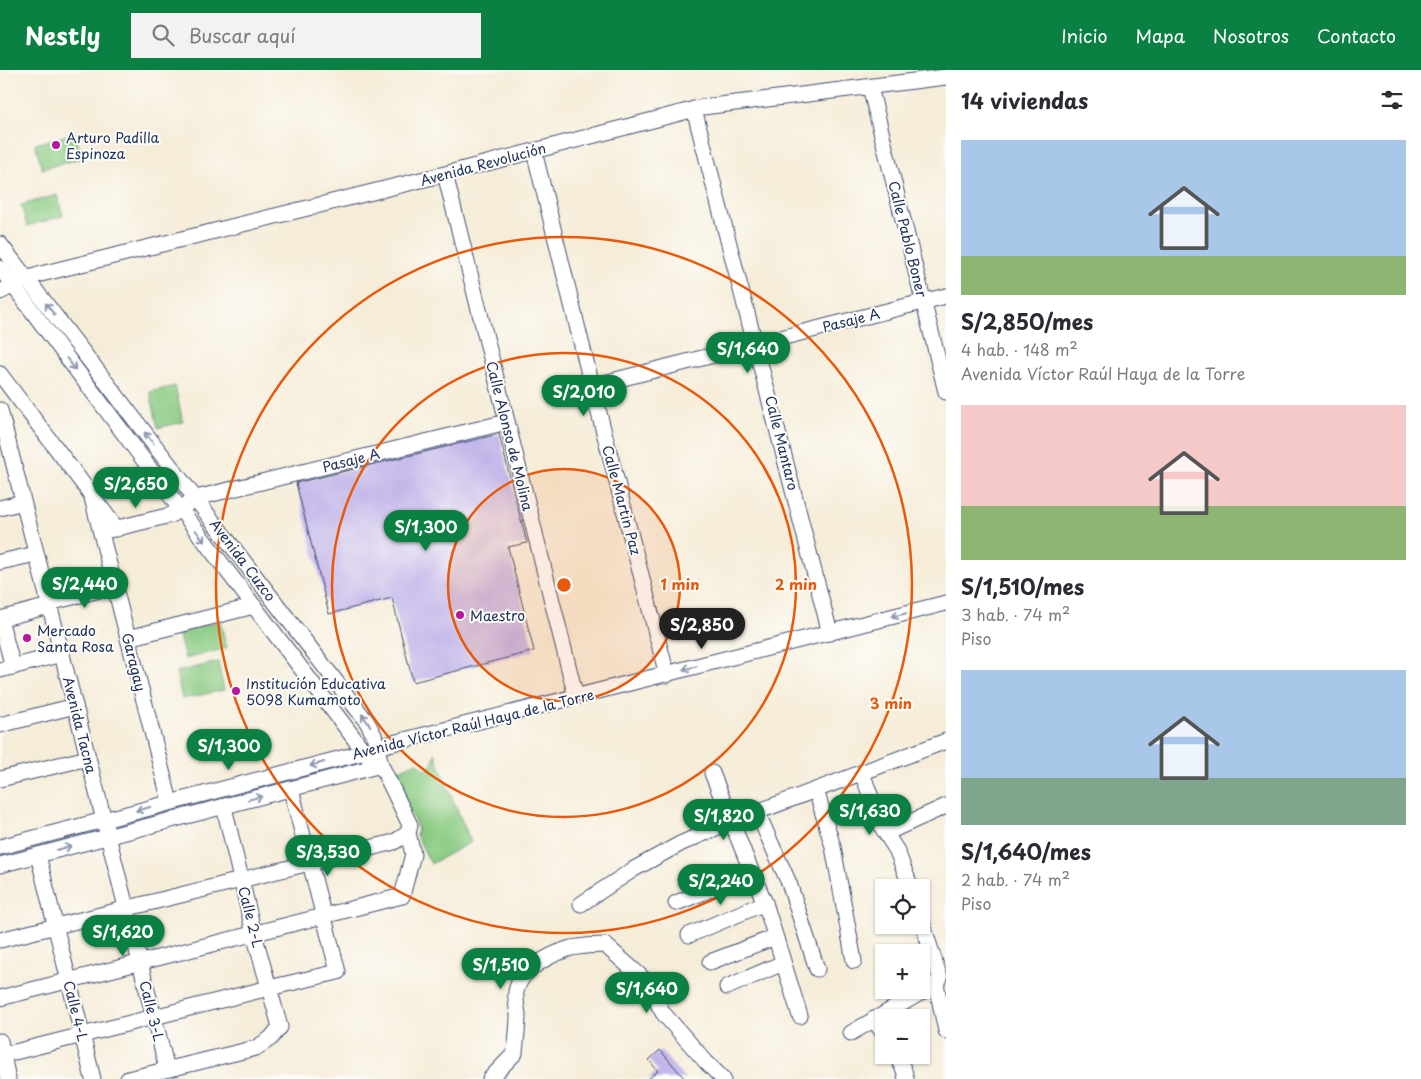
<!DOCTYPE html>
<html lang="es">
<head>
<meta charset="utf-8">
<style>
	:root { --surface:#fff; --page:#f2f2f3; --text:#2b2b33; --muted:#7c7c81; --accent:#0b8043 }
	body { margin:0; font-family:"Playpen Sans",sans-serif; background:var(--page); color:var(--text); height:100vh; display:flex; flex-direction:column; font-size:19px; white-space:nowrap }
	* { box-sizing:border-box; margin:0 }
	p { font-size:16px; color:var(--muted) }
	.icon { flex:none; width:28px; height:28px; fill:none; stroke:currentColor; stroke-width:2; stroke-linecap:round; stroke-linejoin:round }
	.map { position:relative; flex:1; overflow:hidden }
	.sheet { display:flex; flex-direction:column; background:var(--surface); width:475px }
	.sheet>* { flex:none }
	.buttons { position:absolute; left:875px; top:809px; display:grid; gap:10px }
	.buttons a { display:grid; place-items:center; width:55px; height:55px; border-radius:0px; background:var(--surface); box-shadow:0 1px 4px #0004; font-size:25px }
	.price { position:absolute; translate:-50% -42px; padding:0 11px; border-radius:18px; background:var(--accent); color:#fff; font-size:16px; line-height:32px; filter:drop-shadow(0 1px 2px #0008) }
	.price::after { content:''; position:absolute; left:50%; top:30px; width:15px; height:11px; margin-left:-8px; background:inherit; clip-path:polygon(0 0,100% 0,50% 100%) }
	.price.selected { background:#222; color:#fff }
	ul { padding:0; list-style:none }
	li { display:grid; align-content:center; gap:10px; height:265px; padding:0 15px }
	li span { display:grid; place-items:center; height:155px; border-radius:0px; color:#555 }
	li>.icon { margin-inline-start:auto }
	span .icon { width:90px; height:90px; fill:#fffc; stroke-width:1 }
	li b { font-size:21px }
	h2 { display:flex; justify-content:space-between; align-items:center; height:60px; padding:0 15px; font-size:21px }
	header { display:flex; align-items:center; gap:30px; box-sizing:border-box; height:70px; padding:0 25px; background:var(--accent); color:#fff }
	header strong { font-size:24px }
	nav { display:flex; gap:28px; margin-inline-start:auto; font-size:18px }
	.search { width:350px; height:45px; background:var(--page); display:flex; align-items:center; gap:12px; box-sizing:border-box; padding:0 18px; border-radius:0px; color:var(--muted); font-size:19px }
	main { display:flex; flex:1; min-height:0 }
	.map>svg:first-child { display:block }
</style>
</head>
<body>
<header>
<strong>Nestly</strong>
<div class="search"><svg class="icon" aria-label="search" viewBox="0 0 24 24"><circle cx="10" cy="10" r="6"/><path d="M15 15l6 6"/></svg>Buscar aquí</div>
<nav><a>Inicio</a><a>Mapa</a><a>Nosotros</a><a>Contacto</a></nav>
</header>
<main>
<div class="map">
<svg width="946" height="1009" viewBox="0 0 946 1009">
	<rect width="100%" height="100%" fill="#fdfcf7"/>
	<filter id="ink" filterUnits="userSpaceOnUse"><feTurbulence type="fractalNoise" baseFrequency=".02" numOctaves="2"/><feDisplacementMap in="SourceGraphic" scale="10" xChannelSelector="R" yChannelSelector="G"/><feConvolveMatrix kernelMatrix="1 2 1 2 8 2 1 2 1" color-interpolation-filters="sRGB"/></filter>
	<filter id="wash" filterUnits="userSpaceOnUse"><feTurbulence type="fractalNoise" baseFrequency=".0096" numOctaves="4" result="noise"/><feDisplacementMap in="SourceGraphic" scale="20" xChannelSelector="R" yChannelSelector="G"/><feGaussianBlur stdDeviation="1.12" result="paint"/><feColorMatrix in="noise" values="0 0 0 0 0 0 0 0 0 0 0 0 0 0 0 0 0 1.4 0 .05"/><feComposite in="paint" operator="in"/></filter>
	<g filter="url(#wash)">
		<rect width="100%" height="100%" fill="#f6edd9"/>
		<g fill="#89ca81" stroke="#527c70">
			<polygon points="75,63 82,88 42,99 35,74"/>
			<polygon points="57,125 63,146 27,156 21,135"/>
			<polygon points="175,316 183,352 158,358 150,322"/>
			<polygon points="220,551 227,578 185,589 178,562"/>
			<polygon points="218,592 224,620 182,629 176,602"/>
			<polygon points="435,683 453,730 471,772 431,794 416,765 418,760 394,702 417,692 427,700 433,692"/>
		</g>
		<g id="blocks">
			<g fill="#bcaee8">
				<polygon points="499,364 527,473 508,477 534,581 413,612 392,528 329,544 296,413"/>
				<polygon points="660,980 685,1009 648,1009 658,1001 649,990"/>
			</g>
		</g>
	</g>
	<g filter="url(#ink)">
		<use href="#blocks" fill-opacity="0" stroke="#3c4c70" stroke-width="1"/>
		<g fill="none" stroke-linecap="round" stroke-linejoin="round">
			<g stroke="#3c4c70" stroke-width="17">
				<g id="minor">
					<polyline points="870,17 946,322"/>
					<polyline points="694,39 830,563"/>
					<polyline points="534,81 592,316 667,605"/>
					<polyline points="445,104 576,627"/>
					<polyline points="0,174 367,652 374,665 381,695 410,755 408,763 413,784 402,826 0,928"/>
					<polyline points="0,198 181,440 369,688"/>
					<polyline points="0,222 26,209 41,204 445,104 703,37 946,7"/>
					<polyline points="0,304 117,459"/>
					<polyline points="592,316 946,226"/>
					<polyline points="0,340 167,999"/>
					<polyline points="91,424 170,732"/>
					<polyline points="0,438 23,432"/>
					<polyline points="101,462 171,445 196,428 507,352"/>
					<polyline points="0,492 36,484"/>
					<polyline points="49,533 115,516"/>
					<polyline points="0,549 49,536"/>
					<polyline points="0,549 13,597"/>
					<polyline points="128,568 254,536"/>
					<polyline points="0,600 62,584"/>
					<polyline points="0,655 75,636"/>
					<polyline points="712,703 752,803 765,833 800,946"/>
					<polyline points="862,703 883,759 897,781 911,818"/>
					<polyline points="0,709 88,688"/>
					<polyline points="816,720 833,777 854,891"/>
					<polyline points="757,742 789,813 817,899"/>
					<polyline points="886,763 946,736"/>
					<polyline points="0,777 365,682 377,677 946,533"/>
					<polyline points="38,785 93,1009"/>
					<polyline points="0,795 381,695"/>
					<polyline points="676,833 752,803"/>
					<polyline points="581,834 634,799 680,774 725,754 946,671"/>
					<polyline points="921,849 940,908 936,914 946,961"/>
					<polyline points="689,865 765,833"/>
					<polyline points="0,870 394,772 402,767 408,763"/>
					<polyline points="710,892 775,867"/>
					<polyline points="727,917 783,893"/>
					<polyline points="874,949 884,965"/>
					<polyline points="851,963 936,914"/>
					<polyline points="0,971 8,1009"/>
					<polyline points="3,985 269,918 338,902 291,719"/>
					<polyline points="896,985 904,1000 906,1009"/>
					<polyline points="128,1009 256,978 271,968 280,957 254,864 224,737"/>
					<path d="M490,1009l25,-26c1,-12 3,-25 3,-38 -1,-8 -3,-16 -2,-23 3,-22 35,-38 55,-44 11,-2 22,-3 34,-3l41,36 17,32 43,49 17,17"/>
				</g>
			</g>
			<use href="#minor" stroke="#fff" stroke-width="15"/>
		</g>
		<defs><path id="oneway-shaft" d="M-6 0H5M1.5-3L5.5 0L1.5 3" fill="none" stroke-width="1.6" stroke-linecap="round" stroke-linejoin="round" transform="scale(1.25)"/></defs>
		<g stroke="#8d97ae">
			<use href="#oneway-shaft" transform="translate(50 239) rotate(-128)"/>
			<use href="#oneway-shaft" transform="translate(71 294) rotate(53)"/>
			<use href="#oneway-shaft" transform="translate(149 368) rotate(-128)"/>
			<use href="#oneway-shaft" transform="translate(200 466) rotate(53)"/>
			<use href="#oneway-shaft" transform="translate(899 545) rotate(166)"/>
			<use href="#oneway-shaft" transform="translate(690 598) rotate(166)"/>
			<use href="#oneway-shaft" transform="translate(366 650) rotate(-126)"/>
			<use href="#oneway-shaft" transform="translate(317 694) rotate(165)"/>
			<use href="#oneway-shaft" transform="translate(255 728) rotate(-15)"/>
			<use href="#oneway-shaft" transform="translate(143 739) rotate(165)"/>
			<use href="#oneway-shaft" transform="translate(64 778) rotate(-15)"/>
		</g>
	</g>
	<circle cx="564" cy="515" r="116" fill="#e8590c" fill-opacity=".12"/>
	<g fill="none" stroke="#e8590c" stroke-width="2.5">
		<circle cx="564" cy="515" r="116"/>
		<circle cx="564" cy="515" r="232"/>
		<circle cx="564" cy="515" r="348"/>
	</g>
	<g fill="#b5179e" stroke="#fdfcf7" stroke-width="2">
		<circle cx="56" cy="75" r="5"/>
		<circle cx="460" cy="545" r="5"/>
		<circle cx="27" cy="568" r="5"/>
		<circle cx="236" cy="621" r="5"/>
	</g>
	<g text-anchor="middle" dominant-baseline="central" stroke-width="4" stroke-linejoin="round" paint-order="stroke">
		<g font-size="14" fill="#1b2f5e" stroke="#fdfcf7" text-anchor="start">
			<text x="66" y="67">Arturo Padilla<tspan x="66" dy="16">Espinoza</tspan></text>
			<text x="470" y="545">Maestro</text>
			<text x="37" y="560">Mercado<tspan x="37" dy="16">Santa Rosa</tspan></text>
			<text x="246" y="613">Institución Educativa<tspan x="246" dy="16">5098 Kumamoto</tspan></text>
		</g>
		<g font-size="14" fill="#1b2f5e" stroke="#fdfcf7">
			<text transform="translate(483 94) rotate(-15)">Avenida Revolución</text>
			<text transform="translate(908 169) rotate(76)">Calle Pablo Boner</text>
			<text transform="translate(851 250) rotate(-14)">Pasaje A</text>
			<text transform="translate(510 366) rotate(76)">Calle Alonso de Molina</text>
			<text transform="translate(782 373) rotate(76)">Calle Mantaro</text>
			<text transform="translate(351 390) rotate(-14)">Pasaje A</text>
			<text transform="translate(622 430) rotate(75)">Calle Martin Paz</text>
			<text transform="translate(243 490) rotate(53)">Avenida Cuzco</text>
			<text transform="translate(134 592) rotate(76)">Garagay</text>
			<text transform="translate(473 654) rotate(-14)">Avenida Víctor Raúl Haya de la Torre</text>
			<text transform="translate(80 655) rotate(76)">Avenida Tacna</text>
			<text transform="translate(251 847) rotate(76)">Calle 2-L</text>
			<text transform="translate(76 941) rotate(76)">Calle 4-L</text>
			<text transform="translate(152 941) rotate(76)">Calle 3-L</text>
		</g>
	</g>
	<circle cx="564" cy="515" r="8" fill="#e8590c" stroke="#fdfcf7" stroke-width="2.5"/>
	<g font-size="15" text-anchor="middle" font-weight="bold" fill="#e8590c" stroke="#fdfcf7" stroke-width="4" stroke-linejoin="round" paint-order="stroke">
		<text x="680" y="520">1 min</text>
		<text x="796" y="520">2 min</text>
		<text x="891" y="639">3 min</text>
	</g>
</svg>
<div class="buttons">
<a><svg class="icon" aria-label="locate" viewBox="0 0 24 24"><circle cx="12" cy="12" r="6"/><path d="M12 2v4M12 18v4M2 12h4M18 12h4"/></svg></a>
<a>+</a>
<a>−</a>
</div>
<b class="price" style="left:748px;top:304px">S/1,640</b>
<b class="price" style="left:584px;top:347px">S/2,010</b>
<b class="price" style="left:136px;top:439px">S/2,650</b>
<b class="price" style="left:426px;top:482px">S/1,300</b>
<b class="price" style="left:85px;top:539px">S/2,440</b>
<b class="price selected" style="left:702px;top:580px">S/2,850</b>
<b class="price" style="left:229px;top:701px">S/1,300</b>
<b class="price" style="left:870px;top:766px">S/1,630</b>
<b class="price" style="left:724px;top:771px">S/1,820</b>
<b class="price" style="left:328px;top:807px">S/3,530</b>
<b class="price" style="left:721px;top:836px">S/2,240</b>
<b class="price" style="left:123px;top:887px">S/1,620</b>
<b class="price" style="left:501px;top:920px">S/1,510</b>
<b class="price" style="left:647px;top:944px">S/1,640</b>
</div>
<section class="sheet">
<h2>14 viviendas<svg class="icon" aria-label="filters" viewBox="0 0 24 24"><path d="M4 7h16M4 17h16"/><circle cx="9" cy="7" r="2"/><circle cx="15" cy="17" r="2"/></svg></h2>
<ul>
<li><span style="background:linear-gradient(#a9c7e8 75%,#8fb573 0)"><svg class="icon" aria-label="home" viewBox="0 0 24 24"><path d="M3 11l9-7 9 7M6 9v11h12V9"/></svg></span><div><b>S/2,850/mes</b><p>4 hab. · 148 m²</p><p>Avenida Víctor Raúl Haya de la Torre</p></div></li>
<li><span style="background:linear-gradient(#f6c9c9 65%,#8fb573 0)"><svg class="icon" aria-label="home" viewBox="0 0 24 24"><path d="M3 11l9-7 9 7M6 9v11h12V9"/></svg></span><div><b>S/1,510/mes</b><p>3 hab. · 74 m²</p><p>Piso</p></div></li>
<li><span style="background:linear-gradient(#a9c7e8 70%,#7fa58c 0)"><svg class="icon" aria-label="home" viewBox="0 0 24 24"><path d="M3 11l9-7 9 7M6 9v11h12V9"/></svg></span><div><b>S/1,640/mes</b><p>2 hab. · 74 m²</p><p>Piso</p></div></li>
</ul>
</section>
</main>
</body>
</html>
